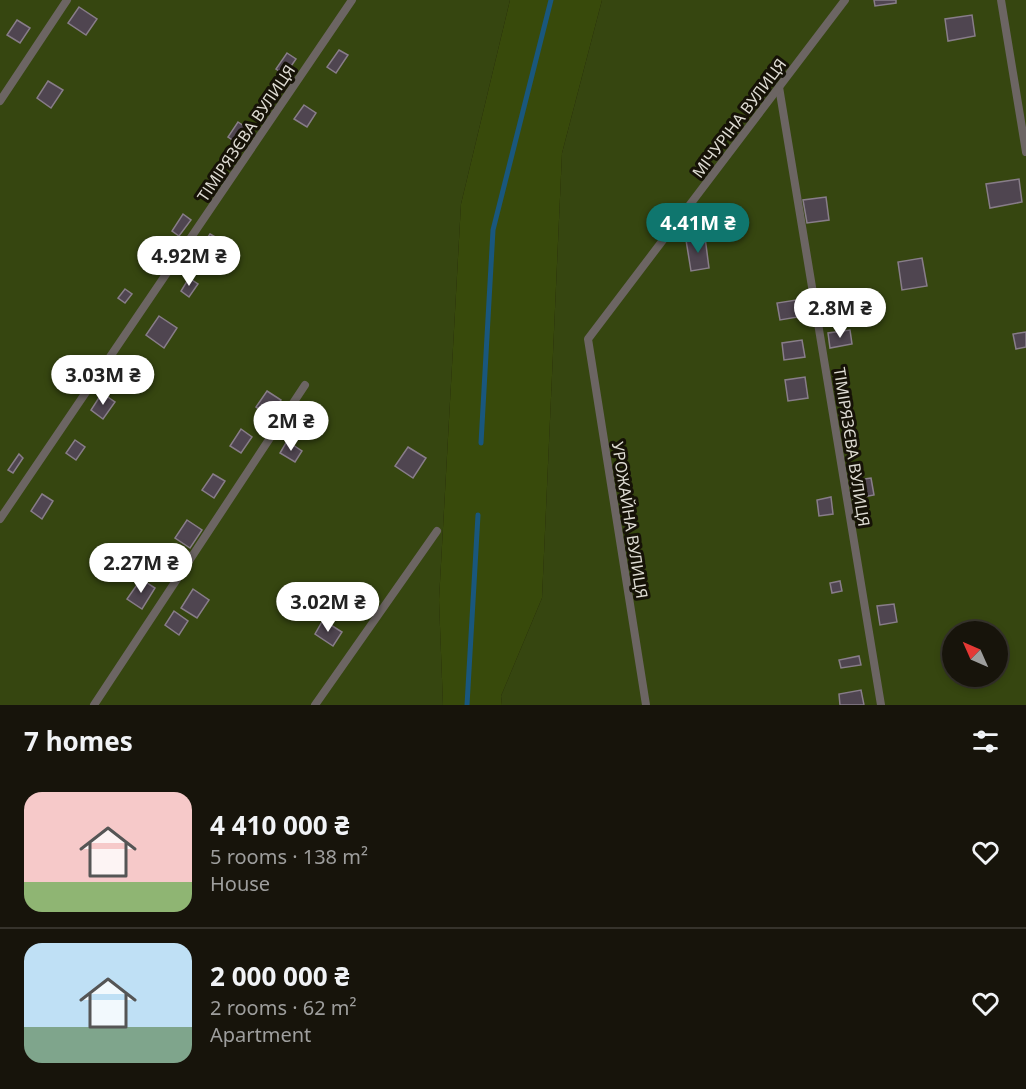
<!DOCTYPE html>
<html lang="en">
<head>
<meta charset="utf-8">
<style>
	:root { --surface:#17140b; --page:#201d14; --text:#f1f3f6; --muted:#9e9e9d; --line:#36332c; --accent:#0f766e }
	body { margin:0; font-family:"Noto Sans",sans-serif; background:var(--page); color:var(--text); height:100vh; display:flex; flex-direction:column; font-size:22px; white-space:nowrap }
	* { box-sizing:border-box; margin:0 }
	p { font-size:20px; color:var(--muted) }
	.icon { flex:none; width:33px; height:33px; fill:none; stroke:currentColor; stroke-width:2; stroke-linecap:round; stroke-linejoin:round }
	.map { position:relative; height:705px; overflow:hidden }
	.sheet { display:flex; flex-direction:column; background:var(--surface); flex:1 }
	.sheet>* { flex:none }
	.needle { width:39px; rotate:315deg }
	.fabs { position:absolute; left:942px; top:621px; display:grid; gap:12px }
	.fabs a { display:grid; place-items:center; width:66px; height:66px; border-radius:50%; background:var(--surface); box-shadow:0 3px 9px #0003,0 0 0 2px var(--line); font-size:30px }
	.price { position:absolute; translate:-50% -51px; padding:0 14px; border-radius:21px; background:#fff; color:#222; font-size:20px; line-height:39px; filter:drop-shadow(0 2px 3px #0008) }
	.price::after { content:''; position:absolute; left:50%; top:36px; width:18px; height:14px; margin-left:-9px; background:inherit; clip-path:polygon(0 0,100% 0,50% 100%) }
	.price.selected { background:var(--accent); color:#fff }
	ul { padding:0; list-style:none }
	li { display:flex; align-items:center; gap:18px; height:150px; padding:0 24px }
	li+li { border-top:2px solid var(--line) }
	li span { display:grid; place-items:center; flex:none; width:168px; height:120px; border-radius:18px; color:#555 }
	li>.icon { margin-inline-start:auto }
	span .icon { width:72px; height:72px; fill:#fffc; stroke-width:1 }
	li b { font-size:26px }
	h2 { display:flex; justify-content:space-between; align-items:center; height:72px; padding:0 24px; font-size:26px }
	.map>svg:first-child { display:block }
</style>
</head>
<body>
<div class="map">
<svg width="1026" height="705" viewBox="0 0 1026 705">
	<rect width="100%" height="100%" fill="#1f1b0f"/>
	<g fill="#364610" fill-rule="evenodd">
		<polygon points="0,0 510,0 461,204 439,600 443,705 0,705"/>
		<path d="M602,0h424v705h-524l-1,-9 41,-98 20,-445zM952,632h46v44h-46z"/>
	</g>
	<polygon fill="#384a0b" points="510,0 602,0 562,153 542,598 501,696 502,705 443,705 439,600 461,204"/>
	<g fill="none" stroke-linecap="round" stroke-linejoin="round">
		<g stroke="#19577d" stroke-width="5">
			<polyline points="481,443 493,230 551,0"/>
			<polyline points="467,705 478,515"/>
		</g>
	</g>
	<g fill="#4f4550" stroke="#887d89" stroke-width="1.5">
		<polygon points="874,0 896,0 896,3 875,6"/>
		<polygon points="79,7 97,19 86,35 68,23"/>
		<polygon points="972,15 975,36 948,41 945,19"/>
		<polygon points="17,20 30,28 20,43 7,35"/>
		<polygon points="339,50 348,55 336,73 327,67"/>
		<polygon points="287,53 296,59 285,75 276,69"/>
		<polygon points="48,81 63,90 51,108 37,98"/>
		<polygon points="304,105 316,113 307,127 294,119"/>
		<polygon points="238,122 247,128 237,143 228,137"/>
		<polygon points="1019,179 1022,202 990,208 986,184"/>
		<polygon points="826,197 829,220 807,223 803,200"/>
		<polygon points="183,214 191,220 179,236 172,231"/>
		<polygon points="210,234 217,238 208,251 201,247"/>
		<polygon points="705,237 709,268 691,271 686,240"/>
		<polygon points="156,249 164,255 156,267 148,262"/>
		<polygon points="922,258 927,286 902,290 898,262"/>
		<polygon points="189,278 198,284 189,297 181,291"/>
		<polygon points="125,289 132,294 125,303 118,298"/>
		<polygon points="850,289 854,308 826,312 823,294"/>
		<polygon points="796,300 798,317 780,320 777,303"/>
		<polygon points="159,316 177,328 164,348 146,335"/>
		<polygon points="850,330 852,344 830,348 828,333"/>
		<polygon points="1026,332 1026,347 1016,349 1013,334"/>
		<polygon points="802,340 805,357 784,360 782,343"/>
		<polygon points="130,356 149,369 135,389 116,376"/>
		<polygon points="64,360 82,372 71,389 53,377"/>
		<polygon points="805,377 808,398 788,401 785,380"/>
		<polygon points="267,391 281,400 270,417 256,407"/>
		<polygon points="102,393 115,402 103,419 91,410"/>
		<polygon points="241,429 252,437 241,453 230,446"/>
		<polygon points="75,440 85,447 76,460 66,453"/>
		<polygon points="287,441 302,451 295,462 280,453"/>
		<polygon points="408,447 426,458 413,478 395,466"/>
		<polygon points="19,454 23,458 13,473 8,470"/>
		<polygon points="213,474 225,481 214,498 202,490"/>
		<polygon points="871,478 874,495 853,499 850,481"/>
		<polygon points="42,494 53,501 42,519 31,511"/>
		<polygon points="831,497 833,514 819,516 817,500"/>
		<polygon points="187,520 202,530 190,548 175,538"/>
		<polygon points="141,579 155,588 142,609 127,599"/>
		<polygon points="840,581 842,591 832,593 830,583"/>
		<polygon points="193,589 209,600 197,618 181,608"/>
		<polygon points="894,604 897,622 880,625 877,606"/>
		<polygon points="174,611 188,621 179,635 165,625"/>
		<polygon points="323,620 342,632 333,646 315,634"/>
		<polygon points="859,656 861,665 841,668 839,660"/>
		<polygon points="861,690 864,705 840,705 839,694"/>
	</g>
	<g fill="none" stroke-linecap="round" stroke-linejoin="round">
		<g stroke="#6c6563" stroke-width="8">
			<polyline points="1001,0 1026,152"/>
			<polyline points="779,87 881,705"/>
			<polyline points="0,101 67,0"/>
			<polyline points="0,519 352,0"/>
			<polyline points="94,705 305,385"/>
			<polyline points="315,705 437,531"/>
			<polyline points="646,705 588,339 845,0"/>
		</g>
	</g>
	<g text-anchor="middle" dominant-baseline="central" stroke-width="6" stroke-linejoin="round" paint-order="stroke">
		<g font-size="16" fill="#dedbd3" stroke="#161207">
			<text transform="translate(739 118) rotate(-53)">МІЧУРІНА ВУЛИЦЯ</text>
			<text transform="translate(246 133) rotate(-56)">ТІМІРЯЗЄВА ВУЛИЦЯ</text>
			<text transform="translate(852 447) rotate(81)">ТІМІРЯЗЄВА ВУЛИЦЯ</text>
			<text transform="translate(630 520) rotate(81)">УРОЖАЙНА ВУЛИЦЯ</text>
		</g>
	</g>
</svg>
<div class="fabs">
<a><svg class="needle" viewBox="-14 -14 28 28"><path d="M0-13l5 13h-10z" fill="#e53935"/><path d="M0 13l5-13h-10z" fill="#9e9e9d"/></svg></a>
</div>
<b class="price selected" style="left:698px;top:254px">4.41M ₴</b>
<b class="price" style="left:189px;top:287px">4.92M ₴</b>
<b class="price" style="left:840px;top:339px">2.8M ₴</b>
<b class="price" style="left:103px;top:406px">3.03M ₴</b>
<b class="price" style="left:291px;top:452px">2M ₴</b>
<b class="price" style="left:141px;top:594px">2.27M ₴</b>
<b class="price" style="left:328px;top:633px">3.02M ₴</b>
</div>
<section class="sheet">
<h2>7 homes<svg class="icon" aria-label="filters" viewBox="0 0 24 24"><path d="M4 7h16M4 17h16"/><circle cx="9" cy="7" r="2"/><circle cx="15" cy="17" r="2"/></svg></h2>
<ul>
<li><span style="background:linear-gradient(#f6c9c9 75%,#8fb573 0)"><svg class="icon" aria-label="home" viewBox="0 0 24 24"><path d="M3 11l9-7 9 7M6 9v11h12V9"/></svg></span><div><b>4 410 000 ₴</b><p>5 rooms · 138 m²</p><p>House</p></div><svg class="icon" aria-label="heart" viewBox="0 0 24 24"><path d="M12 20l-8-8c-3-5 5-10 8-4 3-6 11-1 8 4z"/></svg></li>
<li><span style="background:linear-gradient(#bfe0f5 70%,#7fa58c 0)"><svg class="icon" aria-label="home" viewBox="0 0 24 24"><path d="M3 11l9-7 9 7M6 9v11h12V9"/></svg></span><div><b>2 000 000 ₴</b><p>2 rooms · 62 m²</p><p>Apartment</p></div><svg class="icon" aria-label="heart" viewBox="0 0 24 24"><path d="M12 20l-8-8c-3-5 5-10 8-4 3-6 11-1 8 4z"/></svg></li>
</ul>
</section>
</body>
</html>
